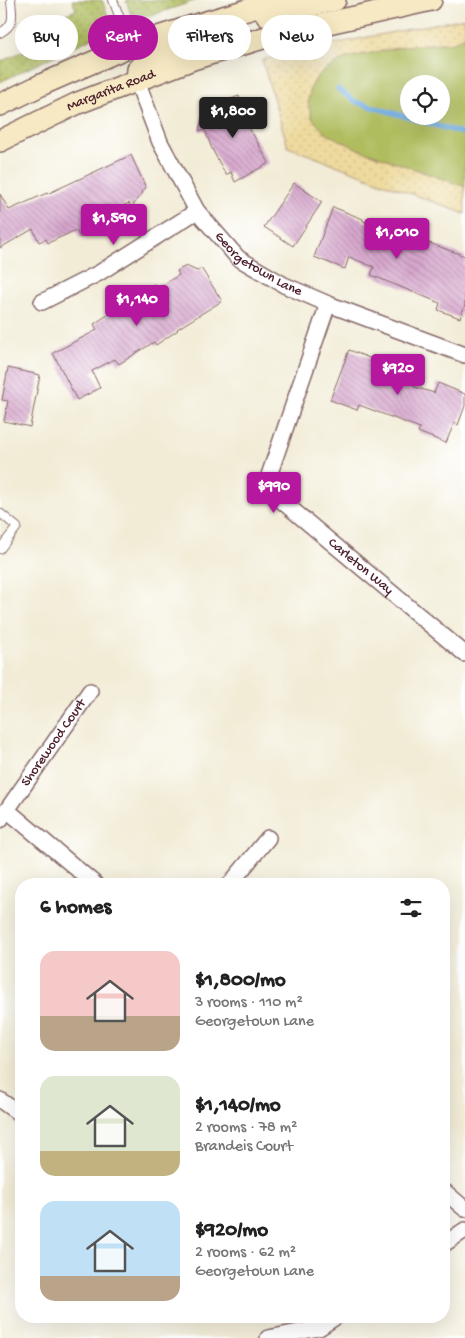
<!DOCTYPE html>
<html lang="en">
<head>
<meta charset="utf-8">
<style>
	:root { --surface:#fff; --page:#f2f2f2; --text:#222; --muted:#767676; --accent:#b5179e }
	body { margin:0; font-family:"Gochi Hand",sans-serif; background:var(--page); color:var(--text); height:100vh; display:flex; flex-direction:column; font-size:19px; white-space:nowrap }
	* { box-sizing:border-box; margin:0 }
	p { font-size:16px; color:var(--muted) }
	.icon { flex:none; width:28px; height:28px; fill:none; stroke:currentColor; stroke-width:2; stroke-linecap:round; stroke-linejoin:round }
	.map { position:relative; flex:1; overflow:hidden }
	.details { position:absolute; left:15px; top:878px; width:435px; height:445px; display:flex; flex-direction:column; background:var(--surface); border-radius:20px; box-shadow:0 5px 20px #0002 }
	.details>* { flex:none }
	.guide { position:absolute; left:15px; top:15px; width:435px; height:45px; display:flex; gap:10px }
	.buttons { position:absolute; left:400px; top:75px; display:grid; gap:10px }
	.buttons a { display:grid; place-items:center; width:50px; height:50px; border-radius:50%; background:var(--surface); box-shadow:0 5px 20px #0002; font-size:25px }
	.price { position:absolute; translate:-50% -42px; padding:0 11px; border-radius:5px; background:var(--accent); color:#fff; font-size:16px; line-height:32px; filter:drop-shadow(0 1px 2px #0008) }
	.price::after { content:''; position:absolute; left:50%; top:30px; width:15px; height:11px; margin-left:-8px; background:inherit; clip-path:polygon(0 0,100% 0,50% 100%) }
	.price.current { background:#222; color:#fff }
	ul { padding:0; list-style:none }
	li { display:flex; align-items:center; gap:15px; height:125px; padding:0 25px }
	li span { display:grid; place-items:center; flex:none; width:140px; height:100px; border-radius:15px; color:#555 }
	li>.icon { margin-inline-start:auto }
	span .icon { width:60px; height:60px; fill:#fffc; stroke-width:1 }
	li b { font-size:21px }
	h2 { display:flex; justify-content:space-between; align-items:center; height:60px; padding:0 25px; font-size:21px }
	.pill { padding:0 18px; border-radius:22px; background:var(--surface); box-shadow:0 5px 20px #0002; font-size:18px; line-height:45px }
	.pill.current { background:var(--accent); color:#fff }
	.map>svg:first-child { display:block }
</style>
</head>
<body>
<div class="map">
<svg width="465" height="1338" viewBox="0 0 465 1338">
	<defs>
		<pattern id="sand-dots" width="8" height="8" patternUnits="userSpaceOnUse" patternTransform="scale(1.25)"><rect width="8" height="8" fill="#eeda9e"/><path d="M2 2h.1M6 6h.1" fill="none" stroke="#cebb88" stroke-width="1.8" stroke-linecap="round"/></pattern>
		<pattern id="garden-dots" width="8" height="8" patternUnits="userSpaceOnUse" patternTransform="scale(1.25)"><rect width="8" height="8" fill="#b0bd5f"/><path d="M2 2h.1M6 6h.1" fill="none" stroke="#91994f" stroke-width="1.8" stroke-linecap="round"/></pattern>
		<pattern id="building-back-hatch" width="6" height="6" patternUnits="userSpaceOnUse" patternTransform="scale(1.25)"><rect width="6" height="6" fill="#d7a7cd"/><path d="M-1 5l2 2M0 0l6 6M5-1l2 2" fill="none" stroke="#b087a7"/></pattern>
	</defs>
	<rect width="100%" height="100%" fill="#fff"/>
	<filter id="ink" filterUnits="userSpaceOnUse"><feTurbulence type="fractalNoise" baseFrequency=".02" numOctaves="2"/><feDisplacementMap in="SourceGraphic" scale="10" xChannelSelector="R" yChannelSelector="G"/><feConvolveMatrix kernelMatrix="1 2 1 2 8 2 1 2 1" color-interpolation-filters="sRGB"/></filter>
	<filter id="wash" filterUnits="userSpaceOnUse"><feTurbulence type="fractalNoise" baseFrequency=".0096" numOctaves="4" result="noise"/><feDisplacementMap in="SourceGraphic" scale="20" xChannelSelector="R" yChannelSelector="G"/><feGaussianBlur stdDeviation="1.12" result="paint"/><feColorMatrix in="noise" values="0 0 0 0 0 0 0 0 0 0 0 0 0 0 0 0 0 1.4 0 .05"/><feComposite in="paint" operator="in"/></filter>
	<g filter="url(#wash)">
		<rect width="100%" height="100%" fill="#f2ecd6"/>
		<path fill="#b0bd5f" stroke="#7d6e45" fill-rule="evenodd" d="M465,36v151l-107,-38 -34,-16 -12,-15 -4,-15 2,-14 8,-14 27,-17 67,-13 42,-3zM409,84h32v32h-32z"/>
		<polygon fill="url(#sand-dots)" stroke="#9c7c64" points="465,18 465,36 454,42 412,45 345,58 318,75 310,89 308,103 312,118 325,133 358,149 465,187 465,214 288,147 262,60 338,43"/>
		<g fill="url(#garden-dots)" stroke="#7d6e45">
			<polygon points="72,0 102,0 111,23 106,24 98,35 0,82 0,62 72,27 66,14 76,10"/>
			<polygon points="126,0 197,0 147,17 136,13 131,15"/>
		</g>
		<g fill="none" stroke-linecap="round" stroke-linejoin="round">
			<polyline stroke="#6face1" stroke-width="5" points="338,89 356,102 465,134"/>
		</g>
		<g id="blocks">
			<g fill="url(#building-back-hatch)">
				<polygon points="239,96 249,123 247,124 269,163 235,182 231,172 226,175 212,149 205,130 199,131 204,109"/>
				<polygon points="131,155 146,188 143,190 142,194 131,208 129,203 105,214 110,224 80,238 76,230 48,243 46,239 39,242 33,229 0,248 0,194 9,210 47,193 47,194"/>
				<polygon points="294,183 322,202 293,246 264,227"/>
				<polygon points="333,207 363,219 363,221 423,245 424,241 465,256 465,305 460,318 438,310 440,303 371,275 374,267 349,257 345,269 314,257"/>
				<polygon points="186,266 197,271 201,268 222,301 177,329 178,330 156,345 154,342 119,364 115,359 92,371 100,388 77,400 53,353 97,330 94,324 154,284 157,288 179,275 177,271"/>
				<polygon points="349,350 408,373 415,387 434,393 438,383 465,394 465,406 458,425 454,423 446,443 418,432 420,428 359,405 357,410 330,400"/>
				<polygon points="8,368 40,375 30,427 4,421 8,401 2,400"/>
			</g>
		</g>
	</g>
	<g filter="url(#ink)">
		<use href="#blocks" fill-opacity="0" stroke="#856767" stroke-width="1"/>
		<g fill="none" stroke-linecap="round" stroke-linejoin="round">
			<g stroke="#856767" stroke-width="10">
				<g id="service">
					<polyline points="113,0 130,45"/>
					<path d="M0,33c16,-9 12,-17 11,-33"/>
					<polyline points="0,513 17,527 0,549"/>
				</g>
			</g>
			<g stroke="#856767" stroke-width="18">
				<g id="minor">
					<path id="s1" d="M137,81l23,61 37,69 41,47 46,27 44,19 137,51"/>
					<polyline points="42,302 99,273 197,211"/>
					<path id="s2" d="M328,304l-63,183 200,167"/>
					<polyline points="7,810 95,884"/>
					<path id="s3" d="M0,820l90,-129"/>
					<polyline points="230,884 268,838"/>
					<polyline points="0,1100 21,1115"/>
					<polyline points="444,1191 465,1209"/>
					<polyline points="444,1244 465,1230"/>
					<polyline points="268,1338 319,1328 337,1316"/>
				</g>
			</g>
			<g stroke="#856767" stroke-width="24">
				<g id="secondary">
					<polyline points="267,16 285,11 335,0"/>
					<path d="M137,81l1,-12c17,-17 40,-23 62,-31"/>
					<polyline points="0,105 43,84 130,46 196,25 281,0"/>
					<path id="s4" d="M0,141l78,-38 115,-44 77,-23 161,-36"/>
				</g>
			</g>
			<use href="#service" stroke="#fff" stroke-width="8"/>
			<use href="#minor" stroke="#fff" stroke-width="15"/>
			<use href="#secondary" stroke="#f6e9c3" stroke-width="21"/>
		</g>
	</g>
	<g text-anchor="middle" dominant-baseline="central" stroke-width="4.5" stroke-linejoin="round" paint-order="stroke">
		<g font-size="14" fill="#4a1f2b" stroke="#fff">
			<text stroke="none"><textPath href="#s4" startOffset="122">Margarita Road</textPath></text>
			<text stroke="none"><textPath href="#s1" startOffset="226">Georgetown Lane</textPath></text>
			<text stroke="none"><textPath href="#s2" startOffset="318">Carleton Way</textPath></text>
			<text stroke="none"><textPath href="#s3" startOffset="94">Shorewood Court</textPath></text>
		</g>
	</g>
</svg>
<div class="buttons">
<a><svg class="icon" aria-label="locate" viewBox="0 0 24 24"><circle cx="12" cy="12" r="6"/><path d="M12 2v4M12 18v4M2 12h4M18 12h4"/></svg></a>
</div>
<b class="price current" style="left:233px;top:139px">$1,800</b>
<b class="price" style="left:114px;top:246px">$1,590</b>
<b class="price" style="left:397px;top:260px">$1,010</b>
<b class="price" style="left:137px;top:327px">$1,140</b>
<b class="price" style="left:398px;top:396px">$920</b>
<b class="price" style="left:274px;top:514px">$990</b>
<div class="guide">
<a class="pill">Buy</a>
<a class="pill current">Rent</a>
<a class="pill">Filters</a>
<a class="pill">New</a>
</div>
<section class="details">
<h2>6 homes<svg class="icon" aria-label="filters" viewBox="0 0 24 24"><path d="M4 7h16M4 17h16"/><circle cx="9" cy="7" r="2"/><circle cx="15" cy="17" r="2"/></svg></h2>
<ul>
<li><span style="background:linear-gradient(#f6c9c9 65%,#b9a48a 0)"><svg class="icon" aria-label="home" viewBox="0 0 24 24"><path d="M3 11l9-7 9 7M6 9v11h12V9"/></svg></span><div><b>$1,800/mo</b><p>3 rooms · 110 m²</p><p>Georgetown Lane</p></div></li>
<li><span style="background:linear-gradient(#dfe7d0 75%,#c2b280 0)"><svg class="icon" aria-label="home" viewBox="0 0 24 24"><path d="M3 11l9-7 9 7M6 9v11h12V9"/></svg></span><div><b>$1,140/mo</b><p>2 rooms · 78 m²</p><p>Brandeis Court</p></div></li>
<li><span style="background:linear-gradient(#bfe0f5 75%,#b9a48a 0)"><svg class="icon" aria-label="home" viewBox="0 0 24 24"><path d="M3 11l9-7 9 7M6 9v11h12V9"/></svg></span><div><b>$920/mo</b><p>2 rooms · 62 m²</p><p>Georgetown Lane</p></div></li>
</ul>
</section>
</div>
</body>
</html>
